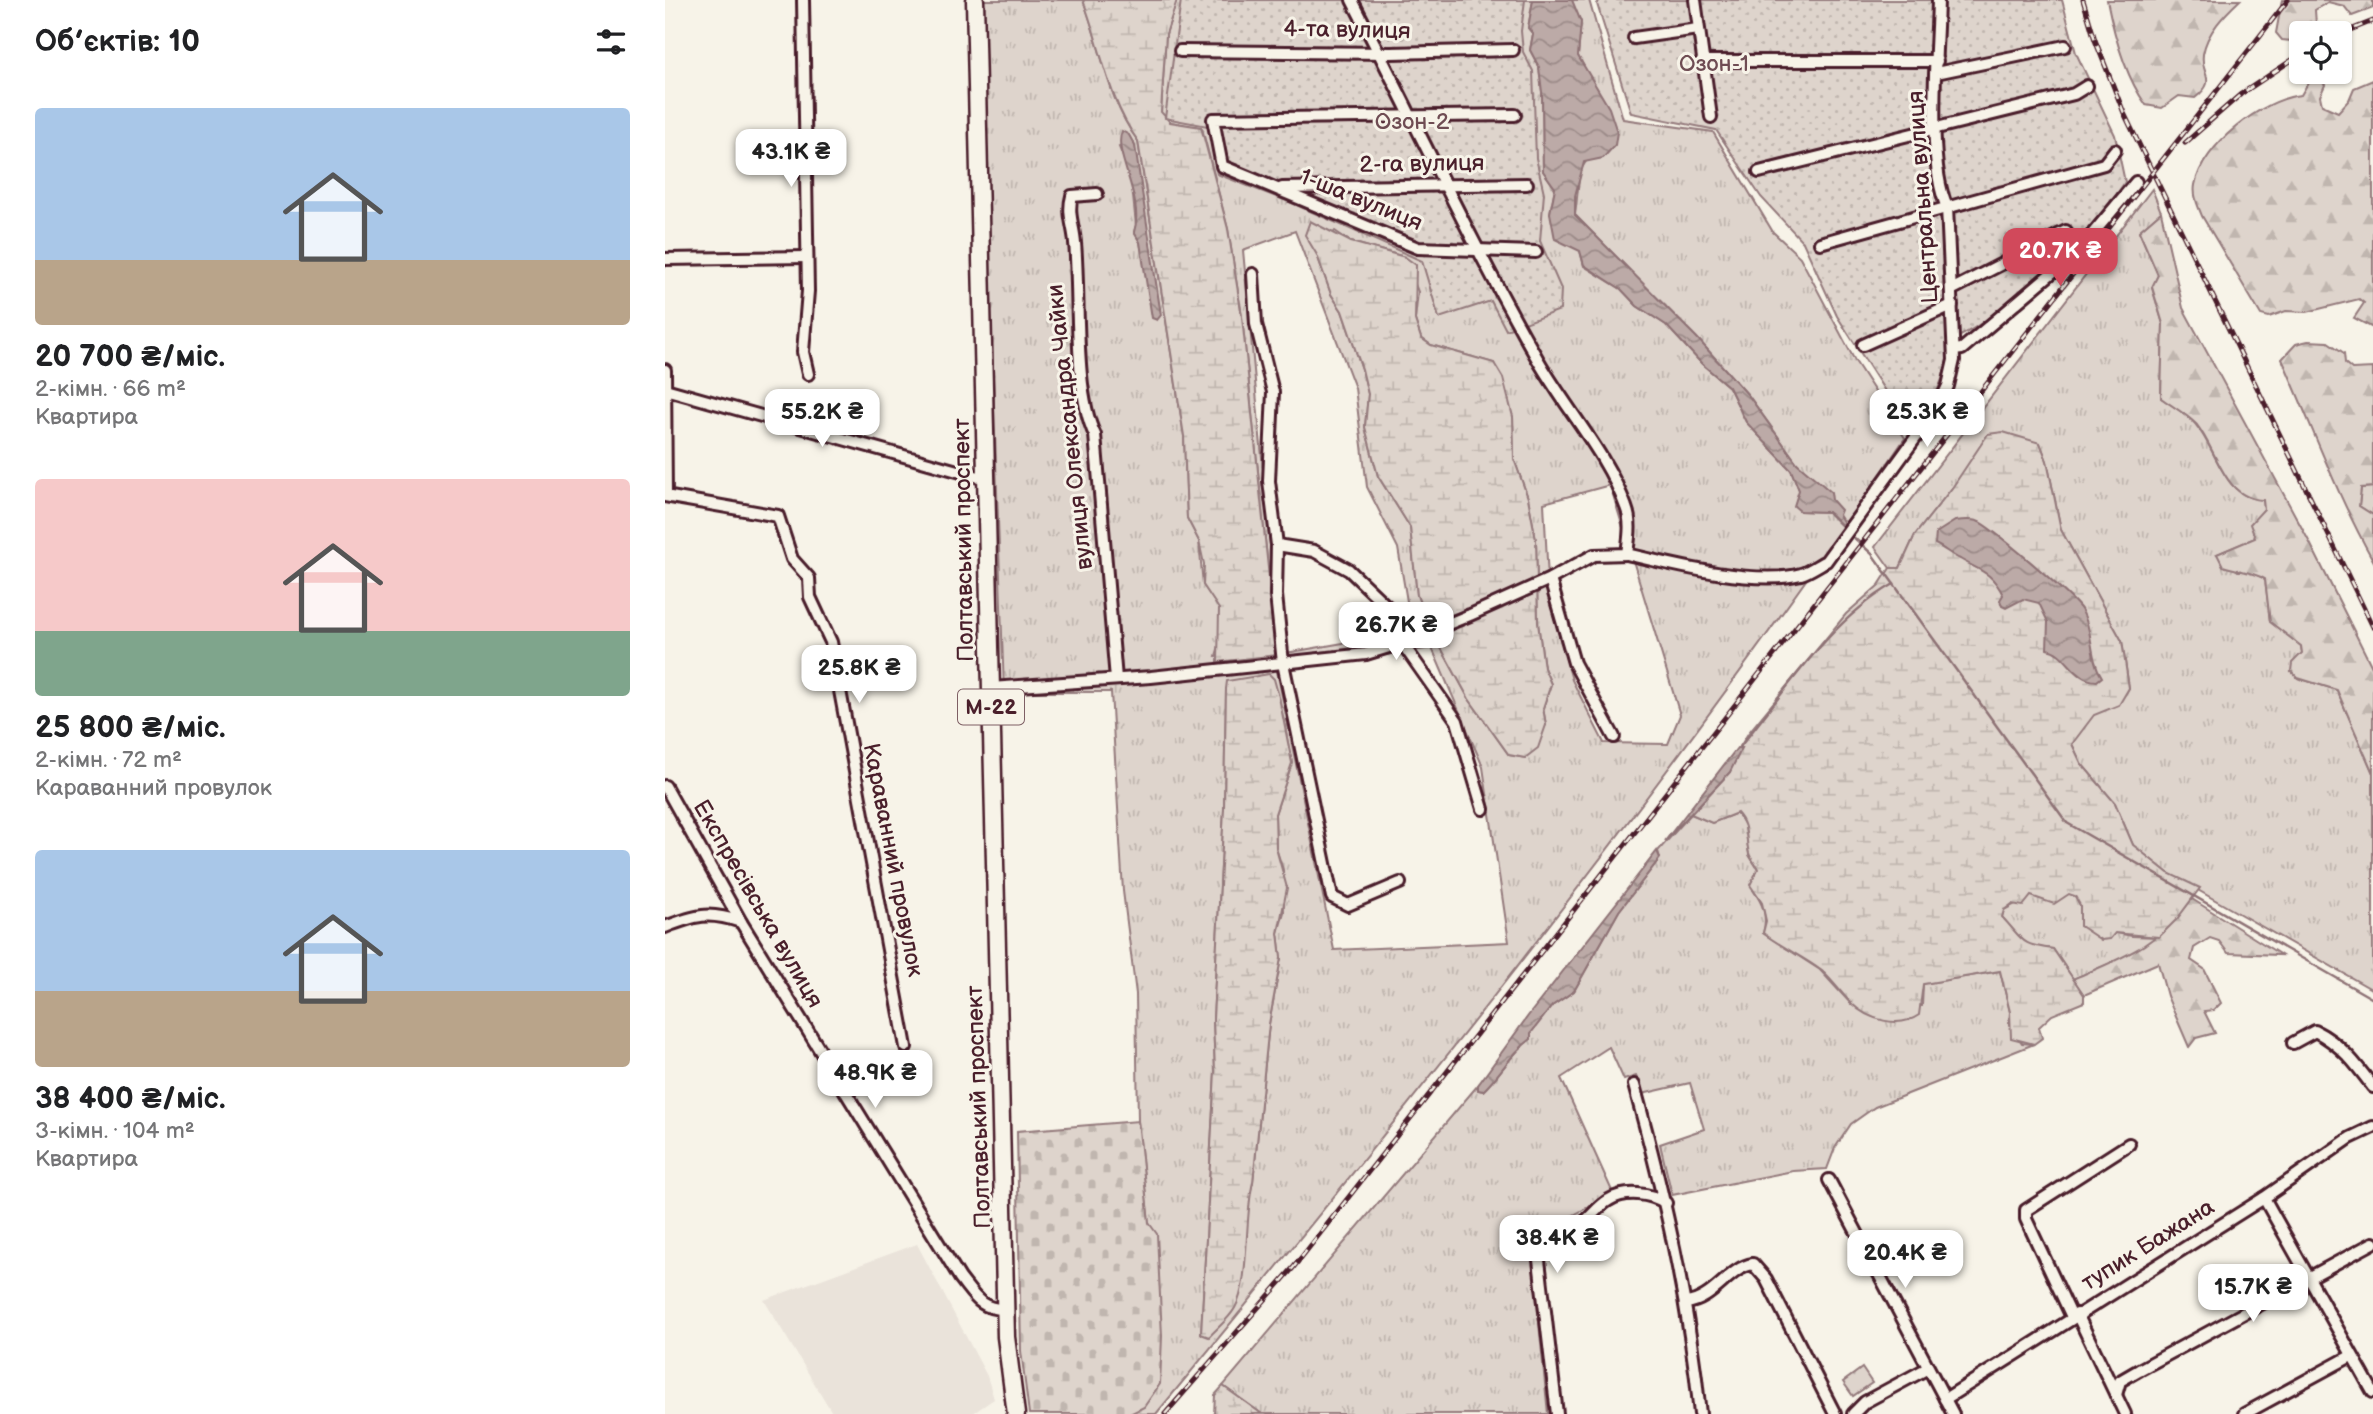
<!DOCTYPE html>
<html lang="uk">
<head>
<meta charset="utf-8">
<style>
	:root { --surface:#fff; --page:#f6f6f6; --text:#202124; --muted:#757577; --accent:#d1495b }
	body { margin:0; font-family:"Balsamiq Sans",sans-serif; background:var(--page); color:var(--text); height:100vh; display:flex; flex-direction:column; font-size:26px; white-space:nowrap }
	* { box-sizing:border-box; margin:0 }
	p { font-size:23px; color:var(--muted) }
	.icon { flex:none; width:38px; height:38px; fill:none; stroke:currentColor; stroke-width:2; stroke-linecap:round; stroke-linejoin:round }
	.map { position:relative; flex:1; overflow:hidden }
	.panel { display:flex; flex-direction:column; background:var(--surface); width:665px }
	.panel>* { flex:none }
	.controls { position:absolute; left:1624px; top:21px; display:grid; gap:14px }
	.controls a { display:grid; place-items:center; width:63px; height:63px; border-radius:7px; background:var(--surface); box-shadow:0 2px 5px #0004; font-size:35px }
	.price { position:absolute; translate:-50% -60px; padding:0 16px; border-radius:14px; background:#fff; color:#222; font-size:23px; line-height:46px; filter:drop-shadow(0 2px 4px #0008) }
	.price::after { content:''; position:absolute; left:50%; top:42px; width:21px; height:16px; margin-left:-10px; background:inherit; clip-path:polygon(0 0,100% 0,50% 100%) }
	.price.active { background:var(--accent); color:#fff }
	ul { padding:0; list-style:none }
	li { display:grid; align-content:center; gap:14px; height:371px; padding:0 35px }
	li span { display:grid; place-items:center; height:217px; border-radius:7px; color:#555 }
	li>.icon { margin-inline-start:auto }
	span .icon { width:126px; height:126px; fill:#fffc; stroke-width:1 }
	li b { font-size:30px }
	h2 { display:flex; justify-content:space-between; align-items:center; height:84px; padding:0 35px; font-size:30px }
	main { display:flex; flex:1; min-height:0 }
	.map>svg:first-child { display:block }
</style>
</head>
<body>
<main>
<section class="panel">
<h2>Об’єктів: 10<svg class="icon" aria-label="filters" viewBox="0 0 24 24"><path d="M4 7h16M4 17h16"/><circle cx="9" cy="7" r="2"/><circle cx="15" cy="17" r="2"/></svg></h2>
<ul>
<li><span style="background:linear-gradient(#a9c7e8 70%,#b9a48a 0)"><svg class="icon" aria-label="home" viewBox="0 0 24 24"><path d="M3 11l9-7 9 7M6 9v11h12V9"/></svg></span><div><b>20 700 ₴/міс.</b><p>2-кімн. · 66 m²</p><p>Квартира</p></div></li>
<li><span style="background:linear-gradient(#f6c9c9 70%,#7fa58c 0)"><svg class="icon" aria-label="home" viewBox="0 0 24 24"><path d="M3 11l9-7 9 7M6 9v11h12V9"/></svg></span><div><b>25 800 ₴/міс.</b><p>2-кімн. · 72 m²</p><p>Караванний провулок</p></div></li>
<li><span style="background:linear-gradient(#a9c7e8 65%,#b9a48a 0)"><svg class="icon" aria-label="home" viewBox="0 0 24 24"><path d="M3 11l9-7 9 7M6 9v11h12V9"/></svg></span><div><b>38 400 ₴/міс.</b><p>3-кімн. · 104 m²</p><p>Квартира</p></div></li>
</ul>
</section>
<div class="map">
<svg width="1708" height="1414" viewBox="0 0 1708 1414">
	<defs>
		<pattern id="grass-tufts" width="24" height="20" patternUnits="userSpaceOnUse" patternTransform="scale(1.75)"><rect width="24" height="20" fill="#ded4cc"/><path d="M3 7l-1-3M5 7V3M7 7l1-3M15 17l-1-3M17 17v-4M19 17l1-3" fill="none" stroke="#c0b6af"/></pattern>
		<pattern id="forest-firs" width="22" height="20" patternUnits="userSpaceOnUse" patternTransform="scale(1.75)"><rect width="22" height="20" fill="#ded4cc"/><path d="M5 1l3.5 6h-7zM16 11l3.5 6h-7z" fill="#c0b6af"/></pattern>
		<pattern id="wetland-marsh" width="20" height="14" patternUnits="userSpaceOnUse" patternTransform="scale(1.75)"><rect width="20" height="14" fill="#ded4cc"/><path d="M1 5h8M5 5V1M11 12h8M15 12V8" fill="none" stroke="#c0b6af"/></pattern>
		<pattern id="cemetery-stones" width="16" height="16" patternUnits="userSpaceOnUse" patternTransform="scale(1.75)"><rect width="16" height="16" fill="#ded4cc"/><path d="M2 7V4a2 2 0 0 1 4 0v3zM10 15v-3a2 2 0 0 1 4 0v3z" fill="#c0b6af"/></pattern>
		<pattern id="garden-dots" width="8" height="8" patternUnits="userSpaceOnUse" patternTransform="scale(1.75)"><rect width="8" height="8" fill="#ded4cc"/><path d="M2 2h.1M6 6h.1" fill="none" stroke="#c0b6af" stroke-width="1.8" stroke-linecap="round"/></pattern>
		<pattern id="water-waves" width="16" height="10" patternUnits="userSpaceOnUse" patternTransform="scale(1.75)"><rect width="16" height="10" fill="#bcaaa7"/><path d="M0 5q4-4 8 0t8 0" fill="none" stroke="#9b8a88"/></pattern>
	</defs>
	<rect width="100%" height="100%" fill="#f7f3e8"/>
	<filter id="ink" filterUnits="userSpaceOnUse"><feTurbulence type="fractalNoise" baseFrequency=".0143" numOctaves="2"/><feDisplacementMap in="SourceGraphic" scale="14" xChannelSelector="R" yChannelSelector="G"/><feConvolveMatrix kernelMatrix="1 2 1 2 8 2 1 2 1" color-interpolation-filters="sRGB"/></filter>
	<g filter="url(#ink)">
		<polygon fill="#eae3da" points="252,1244 322,1376 329,1399 307,1414 168,1414 99,1300"/>
		<g fill="url(#grass-tufts)" stroke="#947a7c" stroke-width="2" fill-rule="evenodd">
			<path d="M319,0h99c18,47 25,101 55,141l46,295 3,82 12,23 4,44 16,23 2,31 -5,17 61,-2 -35,-337 -14,-88 -26,-101 -32,-6 -9,-9 5,-79 11,-34h356l-5,28 5,6 -3,16 9,17 3,25 1,79 12,17 -5,25 30,38 4,15 37,23 16,17 29,19 36,39 27,23 17,35 45,48 8,20 1,21 28,1 -19,-37 -12,-12 -49,-68 -51,-57 -122,-123 5,-44 7,-11 8,-73 -17,-31 3,-34 -10,-19 1,-3h17l34,119 90,13 60,100 27,25 55,104 50,77c-231,339 -488,660 -749,976h-27l15,-8 5,-182 -11,-103 -2,-127 -13,-103 -12,-199h-107l-14,-402zM469,142l11,80v48l-5,-28 -6,-10 2,-7 -5,-48 -12,-30zM630,231l60,157 12,99 31,61 14,83 -132,23 -37,-404zM670,231l16,11 54,15 13,35 -3,28 6,18 10,7 63,18 19,54 1,42 14,39 8,42 2,83 6,45 7,16 -8,24 3,17 -21,33 -16,-3 -40,-56 -41,-75 -11,-29 -7,-68 -32,-51 -13,-49 3,-33 -6,-25 -20,-58 -11,-17 -14,-39zM945,485l70,230 -12,29 -64,-1 -32,-63 -23,-81 -5,-96zM767,648l51,119 26,175 -175,8 -57,-279zM561,689l53,8 13,66 -17,51 1,34 7,22 1,42 -6,21 3,25 -12,66 -16,158 -6,24 -5,77 -41,50 14,-262 -2,-52 11,-210z"/>
			<path d="M1487,189l9,23 -22,19 19,44 -6,13 11,36 -2,74c11,8 27,16 35,27 21,25 29,76 67,74l1,10 -6,8 -3,21 -38,16 21,17h12l15,8 5,42 31,25 1,7 -11,18 7,7 39,12 36,83v217l-205,-117 -35,-28 -18,-42 -34,-40 -9,-19c6,-10 12,-22 21,-29 18,-13 22,-3 36,-27l-7,-47 -61,-111 -14,-69 -7,-18 -88,45 -37,47 -15,33h-10l-15,-21z"/>
			<polygon points="1708,487 1708,515 1694,506 1696,488"/>
			<path d="M1072,813l8,12 4,30 9,14 -5,21c10,14 15,26 10,43l57,37 31,34 71,2 1,-22 77,-13 10,41 -1,11 13,20 12,1 -159,63 -24,17 -16,24 -8,21 -34,2 -121,24 -12,-51 44,-15 -14,-46 -48,11 -6,-18 -12,4 -15,-33 -48,31 51,113c-24,20 -55,29 -76,49l-3,22 15,152h-286l-39,-28 255,-301v5l5,1c18,-17 28,-38 48,-52v-6l21,-27 22,-15 45,-80 41,-53 -2,-7 33,-37 21,9z"/>
			<polygon points="1403,893 1410,896 1415,905 1415,926 1467,936 1494,937 1472,952 1408,979 1388,949 1361,946 1337,917 1339,910 1365,896"/>
			<polygon points="1197,1368 1207,1383 1188,1396 1178,1382"/>
		</g>
		<g fill="url(#forest-firs)" stroke="#947a7c" stroke-width="2">
			<path d="M1442,0h133c-16,15 -33,32 -37,54 -3,22 16,25 -8,44l-16,-2 -17,12 -16,-3c-21,-29 -32,-70 -39,-105z"/>
			<polygon points="1617,0 1708,0 1708,8 1687,16 1679,6 1663,2 1650,10 1651,25 1647,33 1636,33 1636,42 1617,40 1611,33"/>
			<path d="M1652,75l8,10 -5,11 2,9 16,7 11,-12 5,-12 19,-8v248l-19,-10 10,-15 -5,-4 -52,13 -21,-1 -17,6 -8,-2 -59,-99c-4,-10 -9,-20 -7,-31 7,-40 68,-86 106,-90l10,-17z"/>
			<path d="M1496,212l22,96 127,235 63,126v104l-36,-83 -39,-12 -7,-7 1,-8 10,-10 -1,-7 -31,-24 -5,-43c-14,-8 -27,-8 -42,-13l-6,-12 38,-16 -5,-14 14,-15 -1,-9c-39,-1 -45,-48 -66,-75 -9,-10 -25,-19 -36,-27l2,-74 -11,-37 6,-12 -19,-44z"/>
			<path d="M1643,341l20,1 16,11 1,10 7,6 21,-1v119l-12,1 -2,18 14,9v45c-36,-64 -61,-134 -91,-201l14,-15z"/>
			<path d="M1527,899l89,56 -53,-2 -9,-12 -9,-3 -16,10 -3,12 13,9 17,34 -7,7 -10,1 11,22 -19,5 -7,9 -22,-51 -9,-33 -74,32 -11,-16c51,-22 86,-34 119,-80z"/>
		</g>
		<g fill="url(#wetland-marsh)" stroke="#947a7c" stroke-width="2">
			<path d="M418,0h94l-11,34 -5,78 9,10 31,5 27,102 14,88 35,338 -59,7 1,-53 -16,-24 1,-21 -5,-23 -12,-23 -3,-82 -46,-295c-30,-41 -37,-94 -55,-141z"/>
			<polygon points="645,221 686,242 740,257 751,265 750,320 756,338 766,345 829,363 838,378 848,417 849,459 863,498 871,540 873,623 879,668 886,684 878,708 881,725 873,748 860,758 844,755 804,699 763,624 752,595 745,527 713,476 700,427 703,394 697,369 677,311 666,294 652,255 640,235"/>
			<path d="M1338,432l37,11 7,18 14,69 61,111 7,47 -10,17 -25,10 -22,29 9,19 34,40 18,42 35,28 32,15 -23,31 -18,18 -44,-4 -5,6 -9,1 -21,-14v-21l-5,-9 -6,-2 -15,10 -23,-8 -8,10 -11,-2 -8,6 -2,7c22,23 17,28 51,32l31,46v7l-32,13 -13,12 3,11 -8,6 -23,-6 -1,-26 -10,-41 -77,13 -4,31c-20,14 -51,5 -68,-12 -10,-10 -18,-22 -29,-32 -18,-14 -41,-24 -59,-38l3,-12 -4,-18 -12,-18 8,-16c-2,-5 -8,-11 -9,-16 -4,-15 0,-27 -12,-40l-25,10 -21,-9 39,-42c2,-9 14,-34 20,-41l96,-117 33,-29 11,-17h10l15,-33 37,-47 36,-54z"/>
			<path d="M604,674l5,5 5,18 13,66 -17,51 1,34 11,40 -9,45 3,25 -12,66 -16,158c-9,35 -3,100 -18,126 -6,11 -18,20 -26,29l-8,-3 14,-263 -2,-52 11,-210 2,-120 1,-8z"/>
			<polygon points="558,1386 597,1414 549,1414 550,1395"/>
		</g>
		<polygon fill="url(#cemetery-stones)" stroke="#947a7c" stroke-width="2" points="473,1121 484,1223 492,1234 497,1336 495,1384 479,1407 465,1414 364,1414 356,1351 352,1131"/>
		<g fill="url(#garden-dots)" stroke="#947a7c" stroke-width="2">
			<polygon points="516,0 860,0 856,31 858,52 868,71 871,158 879,193 875,241 896,289 895,310 841,330 826,301 774,318 757,261 627,203 552,174 543,126 500,118"/>
			<path d="M935,0h462l14,53 39,82 10,47c-43,66 -105,122 -175,160 -4,37 -15,60 -40,88l-73,-114 -34,-74 -42,-45 -45,-67 -85,-17 -34,-109z"/>
		</g>
		<g fill="url(#water-waves)" stroke="#8e7275" stroke-width="2">
			<polygon points="868,0 907,0 916,22 913,56 944,108 952,132 950,145 938,158 919,162 910,196 910,215 1032,338 1083,395 1132,463 1166,492 1167,500 1176,510 1174,515 1179,523 1176,525 1163,512 1135,511 1129,506 1134,490 1126,470 1081,422 1064,387 1037,364 1001,325 972,306 956,289 919,265 915,251 890,239 885,213 890,188 878,171 877,92 874,67 865,50 868,34 863,28"/>
			<path d="M457,131l7,4 6,11 26,169 -4,5 -5,-2 -12,-76 -6,-10c11,-34 -22,-79 -12,-101z"/>
			<path d="M1290,521c7,-1 15,-2 22,0 12,4 98,77 105,90 12,21 7,47 20,66l-5,4c-24,0 -30,-29 -50,-32l1,-27 -9,-19 -16,-4 -17,9 -4,-2 -2,-6 3,-5c-12,-24 -23,-24 -43,-36 -9,-4 -15,-10 -25,-15l1,-11z"/>
			<polygon points="1072,748 1077,748 1065,772 1000,841"/>
			<path d="M992,851l3,7 -41,53 -45,80 -22,15 -21,27v6c-20,14 -30,35 -48,52l-5,-1v-5l50,-69z"/>
		</g>
		<g fill="none" stroke-linecap="round" stroke-linejoin="round">
			<g stroke="#8e7275" stroke-width="2.5">
				<polyline points="1165,514 1181,530"/>
				<polyline points="1186,535 1207,554 1402,823 1708,999"/>
				<path d="M1074,748c46,-56 90,-127 155,-164"/>
			</g>
			<g stroke="#4a1f2b" stroke-width="16">
				<g id="minor">
					<polyline points="138,0 143,291 138,352 143,374"/>
					<polyline points="1030,0 1046,117"/>
					<polyline points="969,38 1033,29"/>
					<polyline points="515,51 726,53 848,50"/>
					<polyline points="1037,61 1272,61"/>
					<polyline points="1271,73 1400,46"/>
					<polyline points="850,115 548,119 557,166 753,248 871,252"/>
					<polyline points="1094,172 1409,94 1422,86"/>
					<polyline points="617,188 862,184"/>
					<path d="M432,194l-25,2c-5,18 2,30 3,47 5,52 -2,147 20,192l21,244"/>
					<polyline points="1155,243 1439,164 1450,150"/>
					<polyline points="0,259 142,257"/>
					<polyline points="588,274 591,324 608,392 604,481 612,545 611,595 618,663 667,897 683,905 735,883"/>
					<polyline points="1286,290 1401,231"/>
					<polyline points="1198,345 1287,305"/>
					<polyline points="1289,350 1297,349 1415,249 1471,182"/>
					<polyline points="0,370 1,496"/>
					<polyline points="0,389 321,479"/>
					<polyline points="0,496 113,516 127,559 144,578 145,597 166,642 241,1047"/>
					<polyline points="612,545 649,551 684,570 732,616 737,643 792,721 818,809"/>
					<path d="M962,554c46,11 129,32 174,20 9,-3 17,-9 25,-13l112,-154 10,-21 6,-26 -7,-153c-21,-45 -10,-155 -9,-207"/>
					<polyline points="885,579 909,663 949,737"/>
					<path d="M326,688l160,-11 215,-23 36,-11 68,-28 80,-36 44,-24 33,-1c2,-16 5,-32 -1,-47 -19,-53 -60,-98 -88,-147 -67,-117 -124,-240 -186,-360"/>
					<path d="M0,786l76,136 219,356c15,19 21,32 46,31"/>
					<path d="M0,927c31,-12 43,-16 76,-5"/>
					<path d="M1628,1043l22,-12c26,13 41,33 58,56"/>
					<path d="M969,1085c30,109 55,217 66,329"/>
					<polyline points="1164,1180 1288,1414"/>
					<polyline points="1599,1198 1708,1392"/>
					<path d="M1021,1303c28,-3 42,-35 67,-39l13,15 69,135"/>
					<polyline points="1412,1314 1460,1414"/>
					<polyline points="1407,1317 1361,1219 1361,1210 1464,1144"/>
					<polyline points="1451,1395 1455,1381 1474,1370 1708,1243"/>
					<polyline points="1280,1399 1599,1198 1685,1138 1708,1127"/>
					<path d="M892,1414l-18,-154 5,-20c12,-7 25,-9 36,-15 10,-6 18,-19 29,-25 17,-10 41,-7 57,3"/>
					<polyline points="1188,1414 1200,1402 1263,1368"/>
					<polyline points="1579,1414 1686,1356"/>
				</g>
			</g>
			<g stroke="#4a1f2b" stroke-width="21">
				<polyline id="highway" points="310,0 341,1337 351,1414"/>
			</g>
			<use href="#minor" stroke="#f7f3e8" stroke-width="10"/>
			<use href="#highway" stroke="#f7f3e8" stroke-width="16"/>
			<g stroke="#4a1f2b" stroke-width="5">
				<g id="rail">
					<polyline points="1418,0 1430,40 1459,113 1708,627"/>
					<polyline points="1675,34 1708,21"/>
					<polyline points="1520,143 1576,94 1636,54"/>
					<polyline points="500,1414 628,1268 1623,0"/>
				</g>
			</g>
			<use href="#rail" stroke="#f7f3e8" stroke-width="2.5" stroke-dasharray="8" stroke-linecap="butt"/>
		</g>
	</g>
	<g text-anchor="middle" dominant-baseline="central" stroke-width="6" stroke-linejoin="round" paint-order="stroke">
		<rect fill="#f7f3e8" stroke="#7e5f64" stroke-width="2" x="293" y="689.5" width="66" height="35" rx="5"/>
		<g font-size="21" font-weight="bold" fill="#4a1f2b">
			<text x="326" y="707">М-22</text>
		</g>
		<g font-size="23" fill="#4a1f2b" stroke="#f7f3e8">
			<text transform="translate(682 30) rotate(1)">4-та вулиця</text>
			<text transform="translate(757 164) rotate(-1)">2-га вулиця</text>
			<text transform="translate(1258 197) rotate(-94)">Центральна вулиця</text>
			<text transform="translate(696 200) rotate(22)">1-ша вулиця</text>
			<text transform="translate(405 427) rotate(-96)">вулиця Олександра Чайки</text>
			<text transform="translate(299 540) rotate(-91)">Полтавський проспект</text>
			<text transform="translate(228 860) rotate(79)">Караванний провулок</text>
			<text transform="translate(93 904) rotate(60)">Експресівська вулиця</text>
			<text transform="translate(314 1107) rotate(-92)">Полтавський проспект</text>
			<text transform="translate(1483 1245) rotate(-32)">тупик Бажана</text>
		</g>
		<g font-size="23" fill="#6f4c53" stroke="#f7f3e8">
			<text x="1049" y="64">Озон-1</text>
			<text x="747" y="122">Озон-2</text>
		</g>
	</g>
</svg>
<div class="controls">
<a><svg class="icon" aria-label="locate" viewBox="0 0 24 24"><circle cx="12" cy="12" r="6"/><path d="M12 2v4M12 18v4M2 12h4M18 12h4"/></svg></a>
</div>
<b class="price" style="left:126px;top:189px">43.1K ₴</b>
<b class="price active" style="left:1395px;top:288px">20.7K ₴</b>
<b class="price" style="left:157px;top:449px">55.2K ₴</b>
<b class="price" style="left:1262px;top:449px">25.3K ₴</b>
<b class="price" style="left:731px;top:662px">26.7K ₴</b>
<b class="price" style="left:194px;top:705px">25.8K ₴</b>
<b class="price" style="left:210px;top:1110px">48.9K ₴</b>
<b class="price" style="left:892px;top:1275px">38.4K ₴</b>
<b class="price" style="left:1240px;top:1290px">20.4K ₴</b>
<b class="price" style="left:1588px;top:1324px">15.7K ₴</b>
</div>
</main>
</body>
</html>
